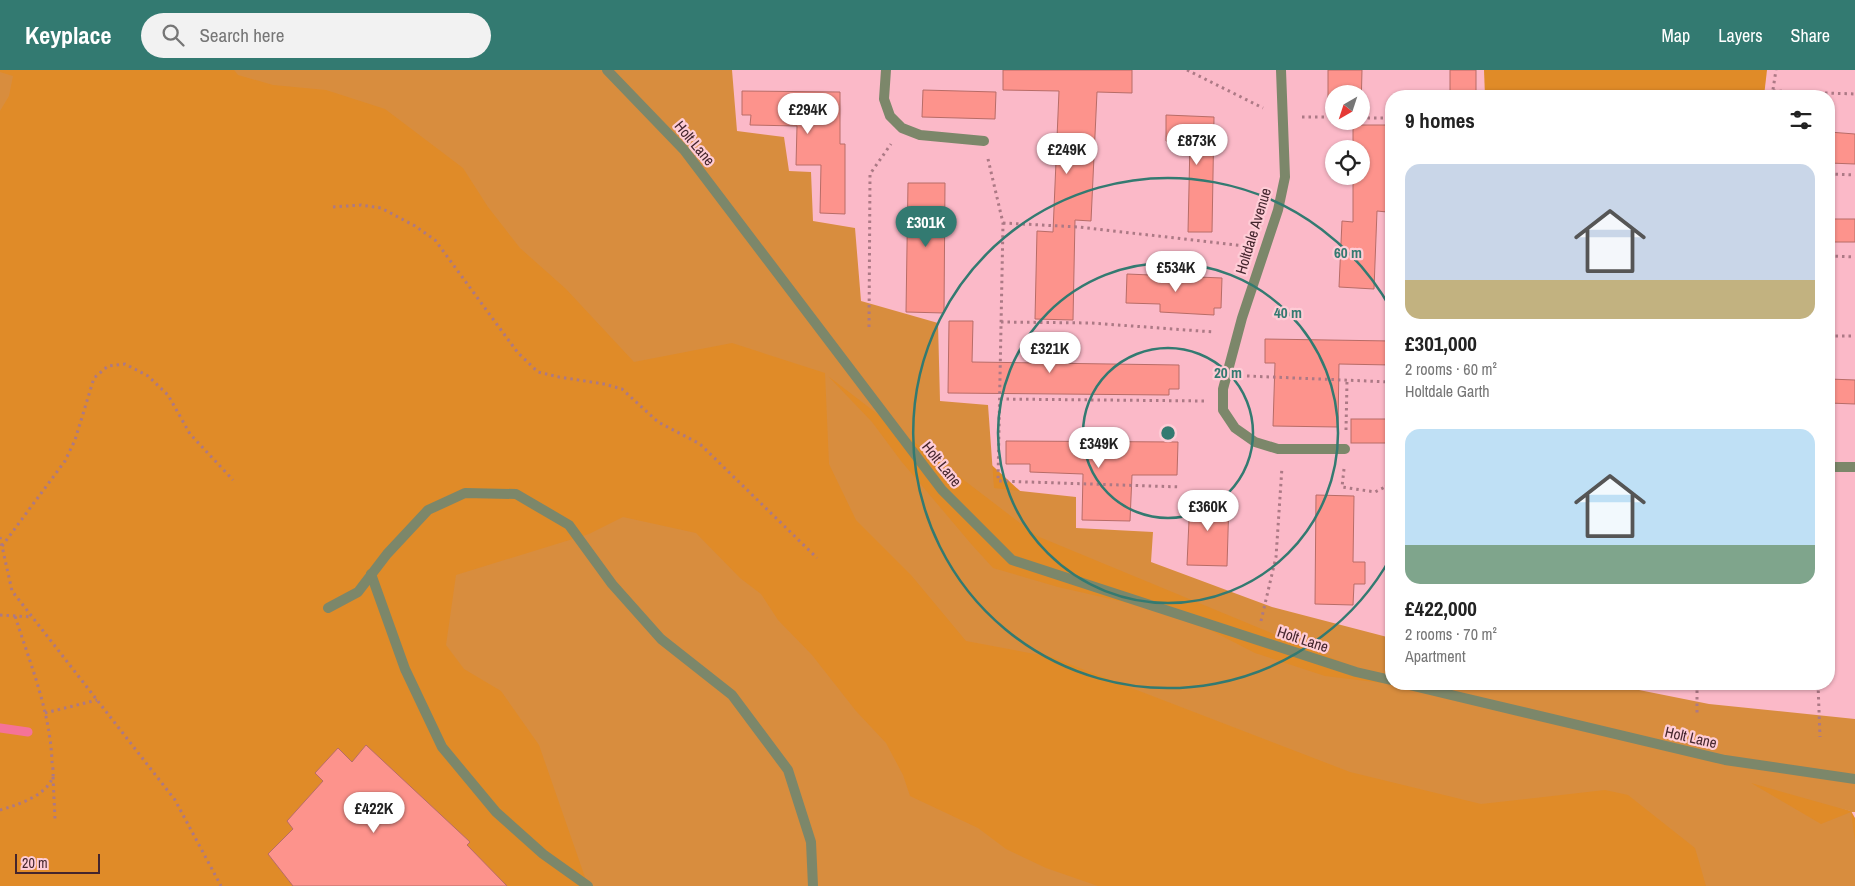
<!DOCTYPE html>
<html lang="en">
<head>
<meta charset="utf-8">
<style>
	:root { --surface:#fff; --page:#f2f2f2; --text:#222; --muted:#767676; --accent:#337a71 }
	body { margin:0; font-family:"Archivo Narrow",sans-serif; background:var(--page); color:var(--text); height:100vh; display:flex; flex-direction:column; font-size:19px; white-space:nowrap }
	* { box-sizing:border-box; margin:0 }
	p { font-size:16px; color:var(--muted) }
	.icon { flex:none; width:28px; height:28px; fill:none; stroke:currentColor; stroke-width:2; stroke-linecap:round; stroke-linejoin:round }
	.map { position:relative; flex:1; overflow:hidden }
	.drawer { position:absolute; left:1385px; top:20px; width:450px; height:600px; display:flex; flex-direction:column; background:var(--surface); border-radius:20px; box-shadow:0 1px 4px #0004 }
	.drawer>* { flex:none }
	.needle { width:32px; rotate:219deg }
	.controls { position:absolute; left:1325px; top:15px; display:grid; gap:10px }
	.controls a { display:grid; place-items:center; width:45px; height:45px; border-radius:50%; background:var(--surface); box-shadow:0 1px 4px #0004; font-size:25px }
	.scale { position:absolute; left:15px; bottom:12px; width:85px; box-sizing:border-box; padding-left:5px; border:2px solid #44252d; border-top:0; font-size:14px; line-height:18px; white-space:nowrap; color:#44252d; -webkit-text-stroke:4px #feccd6; paint-order:stroke }
	.price { position:absolute; translate:-50% -42px; padding:0 11px; border-radius:18px; background:#fff; color:#222; font-size:16px; line-height:32px; filter:drop-shadow(0 1px 2px #0008) }
	.price::after { content:''; position:absolute; left:50%; top:30px; width:15px; height:11px; margin-left:-8px; background:inherit; clip-path:polygon(0 0,100% 0,50% 100%) }
	.price.selected { background:var(--accent); color:#fff }
	ul { padding:0; list-style:none }
	li { display:grid; align-content:center; gap:10px; height:265px; padding:0 20px }
	li span { display:grid; place-items:center; height:155px; border-radius:15px; color:#555 }
	li>.icon { margin-inline-start:auto }
	span .icon { width:90px; height:90px; fill:#fffc; stroke-width:1 }
	li b { font-size:21px }
	h2 { display:flex; justify-content:space-between; align-items:center; height:60px; padding:0 20px; font-size:21px }
	header { display:flex; align-items:center; gap:30px; box-sizing:border-box; height:70px; padding:0 25px; background:var(--accent); color:#fff }
	header strong { font-size:24px }
	nav { display:flex; gap:28px; margin-inline-start:auto; font-size:18px }
	.search { width:350px; height:45px; background:var(--page); display:flex; align-items:center; gap:12px; box-sizing:border-box; padding:0 18px; border-radius:28px; color:var(--muted); font-size:19px }
	.map>svg:first-child { display:block }
</style>
</head>
<body>
<header>
<strong>Keyplace</strong>
<div class="search"><svg class="icon" aria-label="search" viewBox="0 0 24 24"><circle cx="10" cy="10" r="6"/><path d="M15 15l6 6"/></svg>Search here</div>
<nav><a>Map</a><a>Layers</a><a>Share</a></nav>
</header>
<div class="map">
<svg width="1855" height="816" viewBox="0 0 1855 816">
	<rect width="100%" height="100%" fill="#fbb9c8"/>
	<g fill="#e08b28">
		<polygon points="0,0 558,0 606,39 1059,457 1391,614 1467,614 1851,741 1855,748 1855,816 0,816"/>
		<polygon points="1484,0 1767,0 1764,26 1485,26"/>
	</g>
	<g fill="#d88d3e" fill-rule="evenodd">
		<path d="M234,0h498l5,61 47,6 5,34 22,1 2,49 42,7 6,73 77,22 2,78 48,4 6,83 82,9v31l77,4 -2,30 121,45 119,31v43l-11,-3 -343,-142 -209,-160 44,46 29,39 71,84 21,23 65,19 123,28 74,38 70,23 66,8h218l100,20 146,15v93h-4l4,30v44h-149l-11,-38 -67,-53 -23,-5 -124,14 -131,-32 -299,-115 -85,-16 -55,-66 -55,-55 -27,-56 -4,-91 -93,-30 -98,19 -68,-73 -46,-41 -32,-41 -25,-39 -78,-59 -59,-19 -53,-5 -35,-10zM1751,713l99,28 1,1 -30,12z"/>
		<polygon points="0,2 13,6 9,26 0,41"/>
		<polygon points="623,447 696,463 740,508 761,524 778,550 812,585 856,641 886,673 903,705 910,726 978,758 1006,779 1046,798 1098,816 588,816 539,675 501,621 464,599 446,575 456,505 589,464"/>
	</g>
	<g fill="none" stroke-linecap="round" stroke-linejoin="round">
		<polyline stroke="#f57398" stroke-width="9" points="0,658 28,662"/>
	</g>
	<g fill="#fd938c" stroke="#b86c67">
		<polygon points="1003,0 1132,0 1132,23 1097,22 1091,151 1075,150 1073,250 1035,249 1037,161 1053,162 1059,21 1003,20"/>
		<polygon points="1328,0 1362,0 1361,39 1361,24 1334,24 1334,38 1328,38"/>
		<rect x="1450" y="0" width="26" height="25"/>
		<polygon points="923,20 996,22 995,49 922,47"/>
		<polygon points="742,21 840,22 840,74 845,74 845,144 820,143 821,95 796,95 797,56 750,55 751,45 742,45"/>
		<polygon points="1166,45 1214,47 1212,162 1188,162 1190,72 1166,71"/>
		<polygon points="1353,55 1387,55 1387,142 1377,141 1374,219 1339,217 1342,151 1353,152 1353,106 1361,106 1361,79 1353,79"/>
		<polygon points="1829,62 1855,64 1855,94 1829,93"/>
		<polygon points="908,113 945,113 944,243 906,242"/>
		<rect x="1829" y="149" width="26" height="23"/>
		<polygon points="1127,204 1222,208 1221,238 1214,238 1214,245 1160,242 1160,234 1126,233"/>
		<polygon points="949,251 973,251 972,292 1179,295 1179,319 1169,319 1169,325 948,323"/>
		<polygon points="1265,269 1391,271 1391,295 1339,294 1338,357 1273,356 1275,293 1265,293"/>
		<polygon points="1829,309 1855,310 1855,334 1829,333"/>
		<rect x="1351" y="349" width="40" height="24"/>
		<polygon points="1006,371 1178,372 1177,405 1132,405 1130,451 1082,450 1083,404 1030,402 1030,394 1006,394"/>
		<polygon points="1316,425 1354,426 1353,492 1365,492 1365,514 1354,514 1353,535 1315,534"/>
		<polygon points="1190,428 1229,430 1227,496 1187,495"/>
		<polygon points="366,675 470,772 467,775 507,816 293,816 268,784 293,759 287,751 323,711 315,703 338,678 352,692"/>
	</g>
	<g fill="none" stroke-linecap="round" stroke-linejoin="round">
		<g stroke="#ac7985" stroke-width="3" stroke-dasharray="2.5 4" stroke-linecap="butt">
			<polyline points="1187,0 1263,38"/>
			<polyline points="1773,21 1855,24"/>
			<polyline points="1772,26 1776,0"/>
			<polyline points="1302,47 1334,47"/>
			<polyline points="1361,48 1391,48"/>
			<polyline points="988,89 1003,153 998,411 1181,417"/>
			<polyline points="1829,104 1855,105"/>
			<polyline points="333,137 361,135 381,138 415,156 435,170 518,283 538,302 559,307 604,314 622,319 658,352 700,374 817,488"/>
			<polyline points="1003,153 1079,157 1245,176"/>
			<polyline points="1829,186 1855,187"/>
			<polyline points="1001,252 1091,253 1214,262"/>
			<polyline points="869,257 870,104 891,74"/>
			<polyline points="1829,266 1855,266"/>
			<polyline points="1247,306 1391,312"/>
			<polyline points="1000,329 1204,331"/>
			<polyline points="1346,360 1347,311"/>
			<polyline points="1344,399 1342,417 1375,422 1391,414"/>
			<polyline points="1386,415 1391,423"/>
			<polyline points="0,467 12,521 175,730 221,816"/>
			<polyline points="2,476 65,391 75,370 94,308 108,296 125,294 148,306 168,325 190,364 233,410"/>
			<polyline points="0,545 32,547"/>
			<polyline points="1261,551 1276,487 1282,397"/>
			<polyline points="1697,614 1697,646"/>
			<polyline points="1818,614 1820,667"/>
			<polyline points="45,643 97,630"/>
			<polyline points="53,707 55,749"/>
			<path d="M0,740c17,-5 47,-14 53,-34 1,-4 -1,-11 -1,-15 -2,-50 -22,-98 -37,-145"/>
		</g>
		<g stroke="#7c876a" stroke-width="10">
			<polyline points="371,504 405,599 442,677 496,742 543,784 588,816"/>
			<polyline points="328,538 358,522 387,484 428,440 465,423 516,424 569,455 612,514 661,569 732,625 788,700 811,772 813,816"/>
		</g>
		<g stroke="#7c876a" stroke-width="10">
			<polyline points="607,0 684,80 942,420 1012,490 1356,602 1391,610"/>
			<polyline points="886,0 884,29 890,46 902,58 920,65 984,71"/>
			<polyline points="1281,0 1285,107 1278,140 1242,248 1223,319 1223,340 1235,358 1255,372 1278,379 1345,379"/>
			<polyline points="1829,397 1855,397"/>
			<polyline points="1405,614 1725,690 1855,709"/>
		</g>
	</g>
	<g fill="none" stroke="#337a71" stroke-width="2.5">
		<circle cx="1168" cy="363" r="85"/>
		<circle cx="1168" cy="363" r="170"/>
		<path d="M1391 487A255 255 0 1 1 1391 239"/>
	</g>
	<g text-anchor="middle" dominant-baseline="central" stroke-width="4.5" stroke-linejoin="round" paint-order="stroke">
		<g font-size="15" fill="#44252d" stroke="#feccd6">
			<text transform="translate(695 73) rotate(50)">Holt Lane</text>
			<text transform="translate(1253 161) rotate(-73)">Holtdale Avenue</text>
			<text transform="translate(942 394) rotate(51)">Holt Lane</text>
			<text transform="translate(1303 569) rotate(18)">Holt Lane</text>
			<text transform="translate(1691 667) rotate(13)">Holt Lane</text>
		</g>
	</g>
	<circle cx="1168" cy="363" r="8" fill="#337a71" stroke="#feccd6" stroke-width="2.5"/>
	<g font-size="15" text-anchor="middle" font-weight="bold" fill="#337a71" stroke="#feccd6" stroke-width="4.5" stroke-linejoin="round" paint-order="stroke">
		<text x="1348" y="188">60 m</text>
		<text x="1288" y="248">40 m</text>
		<text x="1228" y="308">20 m</text>
	</g>
</svg>
<div class="controls">
<a><svg class="needle" viewBox="-14 -14 28 28"><path d="M0-13l5 13h-10z" fill="#e53935"/><path d="M0 13l5-13h-10z" fill="#767676"/></svg></a>
<a><svg class="icon" aria-label="locate" viewBox="0 0 24 24"><circle cx="12" cy="12" r="6"/><path d="M12 2v4M12 18v4M2 12h4M18 12h4"/></svg></a>
</div>
<div class="scale">20 m</div>
<b class="price" style="left:808px;top:65px">£294K</b>
<b class="price" style="left:1197px;top:96px">£873K</b>
<b class="price" style="left:1067px;top:105px">£249K</b>
<b class="price selected" style="left:926px;top:178px">£301K</b>
<b class="price" style="left:1176px;top:223px">£534K</b>
<b class="price" style="left:1050px;top:304px">£321K</b>
<b class="price" style="left:1099px;top:399px">£349K</b>
<b class="price" style="left:1208px;top:462px">£360K</b>
<b class="price" style="left:374px;top:764px">£422K</b>
<section class="drawer">
<h2>9 homes<svg class="icon" aria-label="filters" viewBox="0 0 24 24"><path d="M4 7h16M4 17h16"/><circle cx="9" cy="7" r="2"/><circle cx="15" cy="17" r="2"/></svg></h2>
<ul>
<li><span style="background:linear-gradient(#c9d6e8 75%,#c2b280 0)"><svg class="icon" aria-label="home" viewBox="0 0 24 24"><path d="M3 11l9-7 9 7M6 9v11h12V9"/></svg></span><div><b>£301,000</b><p>2 rooms · 60 m²</p><p>Holtdale Garth</p></div></li>
<li><span style="background:linear-gradient(#bfe0f5 75%,#7fa58c 0)"><svg class="icon" aria-label="home" viewBox="0 0 24 24"><path d="M3 11l9-7 9 7M6 9v11h12V9"/></svg></span><div><b>£422,000</b><p>2 rooms · 70 m²</p><p>Apartment</p></div></li>
</ul>
</section>
</div>
</body>
</html>
